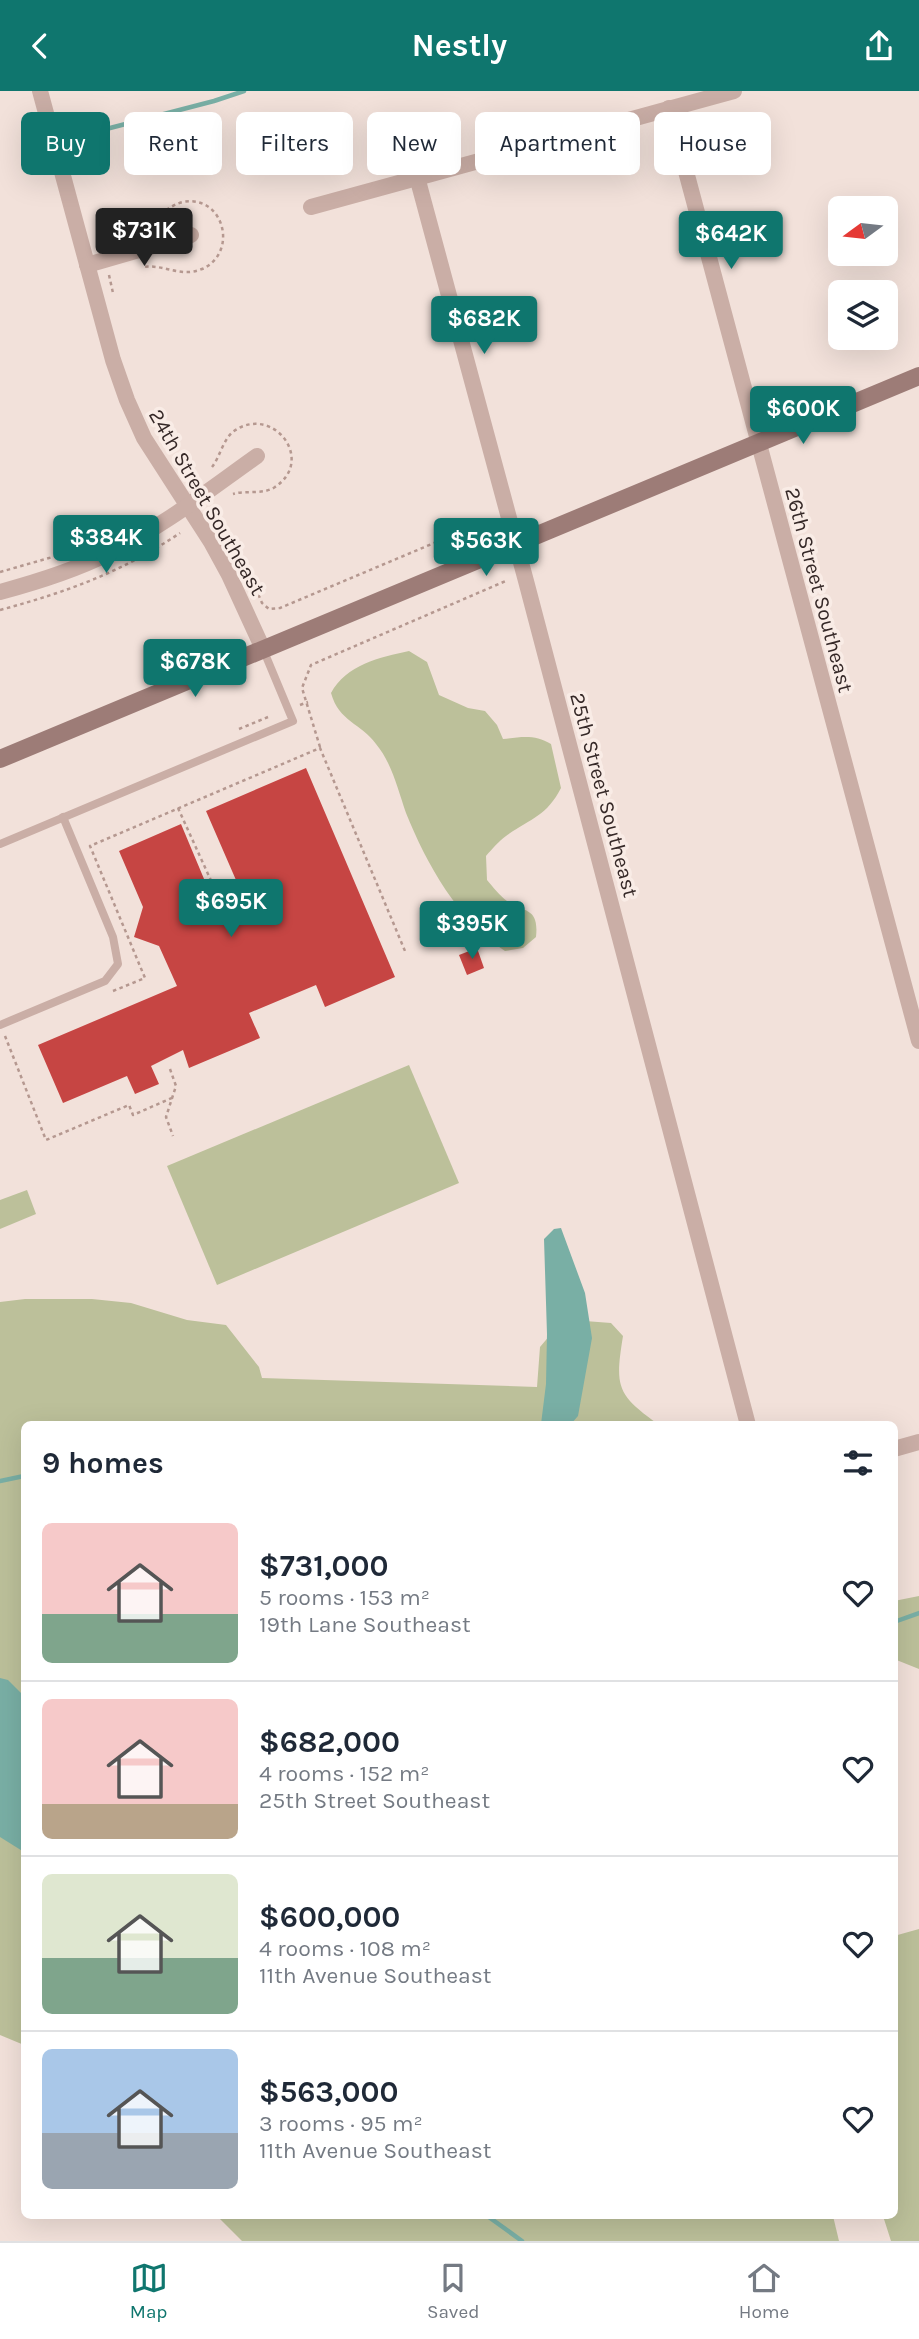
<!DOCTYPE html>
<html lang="en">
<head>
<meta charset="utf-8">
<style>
	:root { --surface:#fff; --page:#f2f2f3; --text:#1f2937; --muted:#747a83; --line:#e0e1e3; --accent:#0f766e }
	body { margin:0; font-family:Karla,sans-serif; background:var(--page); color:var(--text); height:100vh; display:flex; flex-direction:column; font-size:26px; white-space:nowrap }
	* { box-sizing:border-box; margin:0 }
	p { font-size:23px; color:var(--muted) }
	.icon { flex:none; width:38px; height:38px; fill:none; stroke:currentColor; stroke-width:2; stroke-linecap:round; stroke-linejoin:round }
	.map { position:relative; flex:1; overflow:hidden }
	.sheet { position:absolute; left:21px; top:1330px; width:877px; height:798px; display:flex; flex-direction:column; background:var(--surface); border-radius:10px; box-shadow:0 7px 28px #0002 }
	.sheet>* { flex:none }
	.banner { position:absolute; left:21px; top:21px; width:878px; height:63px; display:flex; gap:14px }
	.needle { width:46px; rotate:255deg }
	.controls { position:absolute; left:828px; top:105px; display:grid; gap:14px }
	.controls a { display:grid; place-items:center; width:70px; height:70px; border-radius:10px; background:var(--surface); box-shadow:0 7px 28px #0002; font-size:35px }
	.price { position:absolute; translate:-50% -60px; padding:0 16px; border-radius:7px; background:var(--accent); color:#fff; font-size:23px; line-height:46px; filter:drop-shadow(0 2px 4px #0008) }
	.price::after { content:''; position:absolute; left:50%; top:42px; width:21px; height:16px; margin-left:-10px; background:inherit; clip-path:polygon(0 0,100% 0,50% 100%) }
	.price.active { background:#222; color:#fff }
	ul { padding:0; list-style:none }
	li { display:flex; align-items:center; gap:21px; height:175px; padding:0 21px }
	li+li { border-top:2px solid var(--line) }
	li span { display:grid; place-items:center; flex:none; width:196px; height:140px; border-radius:10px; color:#555 }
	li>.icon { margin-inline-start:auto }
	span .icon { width:84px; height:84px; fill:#fffc; stroke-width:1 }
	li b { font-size:30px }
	h2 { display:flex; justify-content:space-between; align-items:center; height:84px; padding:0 21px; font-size:30px }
	.pill { padding:0 24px; border-radius:10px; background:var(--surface); box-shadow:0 7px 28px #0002; font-size:24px; line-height:63px }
	.pill.active { background:var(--accent); color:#fff }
	header { display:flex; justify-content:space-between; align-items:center; height:91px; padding:0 21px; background:var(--accent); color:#fff; font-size:32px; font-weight:700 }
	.tabs { display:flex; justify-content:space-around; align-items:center; height:98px; border-top:2px solid var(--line); background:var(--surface); font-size:19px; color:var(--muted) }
	.tabs a { display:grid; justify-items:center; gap:4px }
	.tabs .active { color:var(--accent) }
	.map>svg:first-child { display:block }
</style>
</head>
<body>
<header><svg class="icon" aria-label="back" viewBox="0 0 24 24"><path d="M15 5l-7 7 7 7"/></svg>Nestly<svg class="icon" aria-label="share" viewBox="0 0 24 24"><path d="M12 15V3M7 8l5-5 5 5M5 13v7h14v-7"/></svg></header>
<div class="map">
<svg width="919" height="2150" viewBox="0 0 919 2150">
	<rect width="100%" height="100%" fill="#f2e1da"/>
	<g fill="#bcc09a">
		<path d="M409,560l18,11 12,33 29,13 17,3 12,14 6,14c18,-2 32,-5 48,5l10,44c-15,29 -30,30 -55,48 -7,5 -14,13 -20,20l1,24c6,7 13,16 20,21 19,12 32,7 29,36l-13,11 -18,3c-47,-31 -78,-86 -99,-138 -8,-23 -14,-50 -30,-69 -15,-21 -37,-22 -45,-51 15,-28 49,-36 78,-42z"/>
		<polygon points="409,974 459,1092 217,1194 167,1075"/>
		<polygon points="27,1099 36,1123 0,1138 0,1109"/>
		<path d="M25,1208h67l39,4 56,17 39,5 33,42 3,11 275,9 3,-40 11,-13 34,-13 26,2 12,13c-8,50 -7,58 35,88l-634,1v620l-24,-10v-733z"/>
		<polygon points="919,1505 919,1578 894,1568 894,1510"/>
		<polygon points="919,1838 919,2150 891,2150 883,2125 894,2124 894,1845"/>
		<polygon points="833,2125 839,2150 242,2150 217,2125"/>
	</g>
	<g fill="#79afa5">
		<polygon points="561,1137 585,1202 592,1247 578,1325 571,1333 541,1333 546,1293 547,1243 544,1148 554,1138"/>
		<polygon points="0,1587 8,1589 24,1605 24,1761 0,1746"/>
	</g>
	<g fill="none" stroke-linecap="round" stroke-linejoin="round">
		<g stroke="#79afa5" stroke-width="4.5">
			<polyline points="87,43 214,10 244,0"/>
			<polyline points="0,1390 24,1385"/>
			<polyline points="894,1531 919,1522"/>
			<polyline points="486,2124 522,2150"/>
		</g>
	</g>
	<g fill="#c64543">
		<polygon points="306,677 395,886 325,916 316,894 249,922 260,947 189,977 183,959 151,975 159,993 135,1003 127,985 63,1012 38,954 177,895 159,855 134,846 143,816 119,760 181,733 212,807 239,796 206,720"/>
		<polygon points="477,857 484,877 467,884 459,864"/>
	</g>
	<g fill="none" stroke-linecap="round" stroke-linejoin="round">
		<g stroke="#b59890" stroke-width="2.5" stroke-dasharray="3.5 3.5" stroke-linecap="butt">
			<path d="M139,141c16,-9 26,-26 44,-30 41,-8 56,51 19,67 -21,9 -38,-5 -58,-2"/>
			<polyline points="109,184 113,202"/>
			<path d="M212,376c8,-10 11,-28 22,-36 39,-27 82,29 41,56 -12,8 -29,3 -42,7"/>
			<polyline points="213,417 244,470 262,512 269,518 280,517 491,428"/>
			<polyline points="0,481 56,465 124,434"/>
			<path d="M0,519c67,-18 122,-38 180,-77"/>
			<polyline points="300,614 308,611"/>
			<polyline points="239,638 268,626"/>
			<polyline points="320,656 302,597 311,574 508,489"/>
			<polyline points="178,717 218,805"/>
			<polyline points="113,900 145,887 90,755 320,657 405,860"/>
			<polyline points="5,945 46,1049 129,1014 133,1024 174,1006"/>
			<polyline points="170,978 176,995 166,1026 173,1045"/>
		</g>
		<g stroke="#caaea6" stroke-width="8">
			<polyline points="0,753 293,630 263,558"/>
			<polyline points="0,934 105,890 118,873 113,846 63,726"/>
		</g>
		<g stroke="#caaea6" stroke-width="16">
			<polyline points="40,0 113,269 127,309 144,347 211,451 229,484 263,558"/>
			<polyline points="669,17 919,950"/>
			<polyline points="417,86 526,490 748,1334"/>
			<polyline points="311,116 734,0"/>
			<polyline points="87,174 191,144"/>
			<path d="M0,501c37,-10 73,-21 107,-38 54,-26 102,-64 150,-98"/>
			<polyline points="894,1358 919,1351"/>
		</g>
		<polyline stroke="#9d7c77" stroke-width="18" points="0,668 919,285"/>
	</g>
	<g text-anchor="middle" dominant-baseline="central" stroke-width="7" stroke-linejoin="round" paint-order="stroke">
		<g font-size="21" fill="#352827" stroke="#f9ece6">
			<text transform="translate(207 411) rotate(60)">24th Street Southeast</text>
			<text transform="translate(819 499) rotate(75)">26th Street Southeast</text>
			<text transform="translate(604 704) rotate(75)">25th Street Southeast</text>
		</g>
	</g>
</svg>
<div class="controls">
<a><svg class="needle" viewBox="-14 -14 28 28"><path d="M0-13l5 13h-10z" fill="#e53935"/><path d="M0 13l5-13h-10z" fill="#747a83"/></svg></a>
<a><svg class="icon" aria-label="layers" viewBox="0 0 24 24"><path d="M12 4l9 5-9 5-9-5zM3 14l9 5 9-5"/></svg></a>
</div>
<b class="price active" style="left:144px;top:177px">$731K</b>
<b class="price" style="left:731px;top:180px">$642K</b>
<b class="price" style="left:484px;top:265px">$682K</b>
<b class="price" style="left:803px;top:355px">$600K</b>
<b class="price" style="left:106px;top:484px">$384K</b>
<b class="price" style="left:486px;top:487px">$563K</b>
<b class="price" style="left:195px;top:608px">$678K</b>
<b class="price" style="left:231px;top:848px">$695K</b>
<b class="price" style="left:472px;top:870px">$395K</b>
<div class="banner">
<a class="pill active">Buy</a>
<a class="pill">Rent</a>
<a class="pill">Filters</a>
<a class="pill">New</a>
<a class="pill">Apartment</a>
<a class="pill">House</a>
</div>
<section class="sheet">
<h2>9 homes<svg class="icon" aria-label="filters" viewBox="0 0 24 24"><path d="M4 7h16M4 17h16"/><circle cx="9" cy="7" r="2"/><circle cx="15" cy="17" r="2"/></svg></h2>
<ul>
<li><span style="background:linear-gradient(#f6c9c9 65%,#7fa58c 0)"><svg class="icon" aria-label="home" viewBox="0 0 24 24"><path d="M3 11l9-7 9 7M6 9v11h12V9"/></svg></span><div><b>$731,000</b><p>5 rooms · 153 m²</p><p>19th Lane Southeast</p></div><svg class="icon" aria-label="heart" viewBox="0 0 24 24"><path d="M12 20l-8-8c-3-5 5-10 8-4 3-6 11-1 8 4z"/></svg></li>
<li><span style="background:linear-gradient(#f6c9c9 75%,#b9a48a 0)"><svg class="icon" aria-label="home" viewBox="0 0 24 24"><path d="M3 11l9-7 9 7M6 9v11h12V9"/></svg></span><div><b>$682,000</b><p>4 rooms · 152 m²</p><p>25th Street Southeast</p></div><svg class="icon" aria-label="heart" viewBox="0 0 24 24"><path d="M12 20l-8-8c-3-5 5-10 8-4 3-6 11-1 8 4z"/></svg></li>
<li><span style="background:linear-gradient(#dfe7d0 60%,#7fa58c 0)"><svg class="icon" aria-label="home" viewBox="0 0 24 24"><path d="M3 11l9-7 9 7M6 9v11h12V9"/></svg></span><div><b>$600,000</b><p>4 rooms · 108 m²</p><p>11th Avenue Southeast</p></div><svg class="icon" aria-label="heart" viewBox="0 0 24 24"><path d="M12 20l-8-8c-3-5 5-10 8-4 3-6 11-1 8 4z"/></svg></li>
<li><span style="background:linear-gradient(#a9c7e8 60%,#9aa5b1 0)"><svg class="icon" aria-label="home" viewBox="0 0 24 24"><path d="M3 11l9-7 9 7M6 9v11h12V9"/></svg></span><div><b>$563,000</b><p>3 rooms · 95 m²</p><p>11th Avenue Southeast</p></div><svg class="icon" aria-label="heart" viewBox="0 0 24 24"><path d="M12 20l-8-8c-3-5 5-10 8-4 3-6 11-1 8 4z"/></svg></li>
</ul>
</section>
</div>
<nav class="tabs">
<a class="active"><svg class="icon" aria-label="map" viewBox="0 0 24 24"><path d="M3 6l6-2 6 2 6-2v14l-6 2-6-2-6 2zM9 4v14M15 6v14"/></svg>Map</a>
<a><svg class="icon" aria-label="saved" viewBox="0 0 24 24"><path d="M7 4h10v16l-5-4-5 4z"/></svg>Saved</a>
<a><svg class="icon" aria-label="home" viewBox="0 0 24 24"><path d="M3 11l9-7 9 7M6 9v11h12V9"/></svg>Home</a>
</nav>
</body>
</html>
